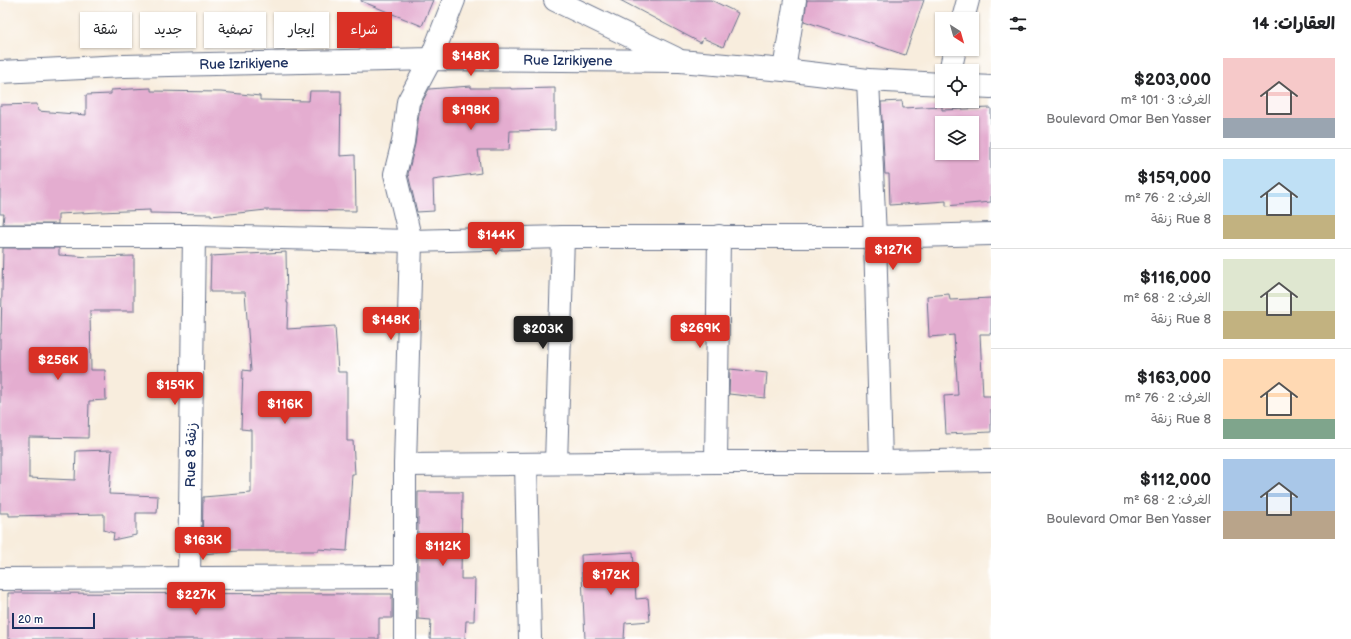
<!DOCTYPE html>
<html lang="ar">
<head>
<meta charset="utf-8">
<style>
	:root { --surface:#fff; --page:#f6f6f6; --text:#202124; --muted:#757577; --line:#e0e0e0; --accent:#d93025 }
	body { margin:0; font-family:"Balsamiq Sans","Playpen Sans Arabic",sans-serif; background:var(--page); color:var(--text); direction:rtl; height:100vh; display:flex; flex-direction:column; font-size:15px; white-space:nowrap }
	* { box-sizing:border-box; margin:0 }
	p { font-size:13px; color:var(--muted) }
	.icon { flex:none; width:22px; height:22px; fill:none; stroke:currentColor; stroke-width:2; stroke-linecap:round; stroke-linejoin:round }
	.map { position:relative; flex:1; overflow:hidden; direction:ltr }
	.drawer { display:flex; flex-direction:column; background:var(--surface); width:360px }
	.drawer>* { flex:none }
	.top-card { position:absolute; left:12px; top:12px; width:380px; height:36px; direction:rtl; display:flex; gap:8px }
	.needle { width:26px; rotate:143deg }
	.buttons { position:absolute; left:935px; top:12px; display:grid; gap:8px }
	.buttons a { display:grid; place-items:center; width:44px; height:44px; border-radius:0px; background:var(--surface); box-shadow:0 1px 3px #0004; font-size:20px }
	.scale { position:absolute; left:12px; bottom:10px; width:83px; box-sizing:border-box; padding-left:4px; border:2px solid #1b2f5e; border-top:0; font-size:11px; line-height:14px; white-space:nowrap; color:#1b2f5e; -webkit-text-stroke:3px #fff; paint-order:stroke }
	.price { position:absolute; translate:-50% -34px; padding:0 9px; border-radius:4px; background:var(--accent); color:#fff; font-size:13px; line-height:26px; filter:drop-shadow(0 1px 2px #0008) }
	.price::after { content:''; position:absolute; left:50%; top:24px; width:12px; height:9px; margin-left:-6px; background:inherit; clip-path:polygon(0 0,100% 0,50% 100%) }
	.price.active { background:#222; color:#fff }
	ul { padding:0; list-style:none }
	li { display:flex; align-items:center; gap:12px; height:100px; padding:0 16px }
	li+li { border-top:1px solid var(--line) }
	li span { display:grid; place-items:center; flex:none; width:112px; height:80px; border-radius:0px; color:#555 }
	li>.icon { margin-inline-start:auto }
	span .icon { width:48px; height:48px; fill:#fffc; stroke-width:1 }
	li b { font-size:17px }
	h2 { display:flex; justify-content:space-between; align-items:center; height:48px; padding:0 16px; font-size:17px }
	.pill { padding:0 14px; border-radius:0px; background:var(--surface); box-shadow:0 1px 3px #0004; font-size:14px; line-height:36px }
	.pill.active { background:var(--accent); color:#fff }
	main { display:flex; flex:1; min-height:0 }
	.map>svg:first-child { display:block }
</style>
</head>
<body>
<main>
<section class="drawer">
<h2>العقارات: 14<svg class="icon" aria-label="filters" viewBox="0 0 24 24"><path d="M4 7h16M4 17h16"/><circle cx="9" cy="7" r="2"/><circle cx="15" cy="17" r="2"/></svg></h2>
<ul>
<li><span style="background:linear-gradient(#f6c9c9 75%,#9aa5b1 0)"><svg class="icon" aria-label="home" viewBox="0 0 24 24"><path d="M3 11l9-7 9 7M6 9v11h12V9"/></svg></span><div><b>$203,000</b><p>الغرف: 3 · 101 m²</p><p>Boulevard Omar Ben Yasser</p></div></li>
<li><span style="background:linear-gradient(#bfe0f5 70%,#c2b280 0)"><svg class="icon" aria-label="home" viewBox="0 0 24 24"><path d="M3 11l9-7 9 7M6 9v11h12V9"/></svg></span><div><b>$159,000</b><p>الغرف: 2 · 76 m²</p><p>Rue 8 زنقة</p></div></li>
<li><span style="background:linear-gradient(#dfe7d0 65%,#c2b280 0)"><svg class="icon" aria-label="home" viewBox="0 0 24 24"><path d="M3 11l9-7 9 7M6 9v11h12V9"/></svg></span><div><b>$116,000</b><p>الغرف: 2 · 68 m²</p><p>Rue 8 زنقة</p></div></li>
<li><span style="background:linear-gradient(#ffd9b3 75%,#7fa58c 0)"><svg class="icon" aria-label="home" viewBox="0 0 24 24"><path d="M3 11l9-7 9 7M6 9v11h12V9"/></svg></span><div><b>$163,000</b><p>الغرف: 2 · 76 m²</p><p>Rue 8 زنقة</p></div></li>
<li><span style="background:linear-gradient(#a9c7e8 65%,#b9a48a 0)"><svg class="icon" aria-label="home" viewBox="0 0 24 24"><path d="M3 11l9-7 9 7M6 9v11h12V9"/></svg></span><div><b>$112,000</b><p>الغرف: 2 · 68 m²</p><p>Boulevard Omar Ben Yasser</p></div></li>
</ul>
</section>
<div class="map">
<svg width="991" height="639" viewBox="0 0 991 639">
	<rect width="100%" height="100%" fill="#fff"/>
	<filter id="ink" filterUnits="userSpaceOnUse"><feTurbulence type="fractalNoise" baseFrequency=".025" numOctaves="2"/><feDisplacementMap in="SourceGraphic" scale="8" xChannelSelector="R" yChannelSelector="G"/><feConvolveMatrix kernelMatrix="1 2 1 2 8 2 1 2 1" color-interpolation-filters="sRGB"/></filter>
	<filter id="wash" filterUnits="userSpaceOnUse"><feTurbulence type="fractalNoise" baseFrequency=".012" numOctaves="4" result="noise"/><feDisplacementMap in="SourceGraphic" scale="16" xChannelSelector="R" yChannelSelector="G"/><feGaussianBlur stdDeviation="0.9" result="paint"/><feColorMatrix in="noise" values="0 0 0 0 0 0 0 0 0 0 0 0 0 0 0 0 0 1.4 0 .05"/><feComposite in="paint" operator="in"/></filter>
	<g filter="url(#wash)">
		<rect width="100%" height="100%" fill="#f8eddd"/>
		<g id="blocks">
			<g fill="#e4add0" fill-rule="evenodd">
				<polygon points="361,0 433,0 422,26 361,1"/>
				<polygon points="620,0 711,0 738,13 723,47 703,38 701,43"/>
				<polygon points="807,0 924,0 905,55 804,21"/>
				<polygon points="471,86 471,88 511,88 511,89 555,88 555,130 510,131 509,150 478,150 481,173 433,180 434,211 417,212 408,174 415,144 420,106 429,89"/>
				<polygon points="151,88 151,91 221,92 260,96 260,100 309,101 310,91 341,91 340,156 355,155 356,211 266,210 211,216 211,214 150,213 150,210 100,212 58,214 58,224 3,224 4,214 0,214 0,105 37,104 38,111 86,115 86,95 111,94 111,90"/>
				<path d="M902,101l1,7 39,-2v4l49,-2v94l-45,4v-5l-56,4 -1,-31h-4l-4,-72zM942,123h30v30h-30z"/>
				<polygon points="3,248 59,248 59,255 91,257 134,256 134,311 90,311 91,370 105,370 106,400 89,401 88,438 29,437 29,478 75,480 76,451 112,450 109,494 158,496 157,513 136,513 136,535 113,540 114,533 104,530 104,514 9,516 9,513 0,513 0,334 1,334"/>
				<polygon points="286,252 287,303 288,303 287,329 335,326 338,372 347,372 347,441 353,441 355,474 352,474 347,551 318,549 318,551 238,551 202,554 203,497 251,493 251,430 241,429 243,370 251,371 245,292 210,292 211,256"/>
				<polygon points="949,294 950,300 991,298 991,334 980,334 983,396 991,396 991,432 946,434 944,396 958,395 954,335 929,337 927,296"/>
				<polygon points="730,369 767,373 765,398 729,394"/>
				<polygon points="418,492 462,492 461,579 475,579 474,621 466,621 465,639 430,639 431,620 418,619"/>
				<polygon points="633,552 636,599 648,598 650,621 625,623 624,639 585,639 581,555"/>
				<polygon points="8,593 392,594 392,618 379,618 379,639 8,639"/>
			</g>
		</g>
	</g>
	<g filter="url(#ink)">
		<use href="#blocks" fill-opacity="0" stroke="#68728a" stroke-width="1"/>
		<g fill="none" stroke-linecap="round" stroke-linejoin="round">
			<g stroke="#68728a" stroke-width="24">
				<g id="street">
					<polyline points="555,0 675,58"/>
					<polyline points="963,19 968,0"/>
					<polyline points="784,70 795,0"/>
					<polyline points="950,71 955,49"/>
					<path id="s1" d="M0,72l124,-6 307,-7 249,2 104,9 84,10 74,4"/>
					<polyline points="868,80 875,237 881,462"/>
					<polyline points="972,86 991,87"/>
					<polyline points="0,236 194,236 411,241 563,237 875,237 991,234"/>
					<polyline points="716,462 719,236"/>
					<polyline points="556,463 563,237"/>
					<polyline points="526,464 530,639"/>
					<polyline points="405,465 716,462 881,462 991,460"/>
					<polyline points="189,578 194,236"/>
					<polyline points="0,579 405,577"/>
					<polyline points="405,639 405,465 411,241 395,174 403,142 408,102 431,59 454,0"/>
				</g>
			</g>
			<use href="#street" stroke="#fff" stroke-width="22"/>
		</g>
	</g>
	<g text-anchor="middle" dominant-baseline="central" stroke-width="4" stroke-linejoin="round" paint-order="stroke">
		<g font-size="14" fill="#1b2f5e" stroke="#fff">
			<text stroke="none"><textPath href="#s1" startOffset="568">Rue Izrikiyene</textPath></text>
			<text stroke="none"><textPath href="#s1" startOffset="244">Rue Izrikiyene</textPath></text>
			<text transform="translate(191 455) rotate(-89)">Rue 8 زنقة</text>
		</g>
	</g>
</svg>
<div class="buttons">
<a><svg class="needle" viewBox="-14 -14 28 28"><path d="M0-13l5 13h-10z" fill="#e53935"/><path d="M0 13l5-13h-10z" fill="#757577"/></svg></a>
<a><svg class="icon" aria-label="locate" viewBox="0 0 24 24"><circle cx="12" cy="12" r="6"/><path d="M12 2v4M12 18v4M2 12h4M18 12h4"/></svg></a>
<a><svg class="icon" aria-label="layers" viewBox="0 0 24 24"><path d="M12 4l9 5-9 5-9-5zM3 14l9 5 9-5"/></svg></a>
</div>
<div class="scale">20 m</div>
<b class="price" style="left:471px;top:77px">$148K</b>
<b class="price" style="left:471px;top:131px">$198K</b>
<b class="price" style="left:496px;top:256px">$144K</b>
<b class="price" style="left:893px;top:271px">$127K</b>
<b class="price" style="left:391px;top:341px">$148K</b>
<b class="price" style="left:700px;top:349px">$269K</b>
<b class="price active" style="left:543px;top:350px">$203K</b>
<b class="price" style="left:58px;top:381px">$256K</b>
<b class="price" style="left:175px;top:406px">$159K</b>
<b class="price" style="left:285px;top:425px">$116K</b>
<b class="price" style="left:203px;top:561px">$163K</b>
<b class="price" style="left:443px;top:567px">$112K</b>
<b class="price" style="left:611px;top:596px">$172K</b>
<b class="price" style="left:196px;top:616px">$227K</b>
<div class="top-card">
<a class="pill active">شراء</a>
<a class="pill">إيجار</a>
<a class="pill">تصفية</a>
<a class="pill">جديد</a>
<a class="pill">شقة</a>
</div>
</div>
</main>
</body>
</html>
